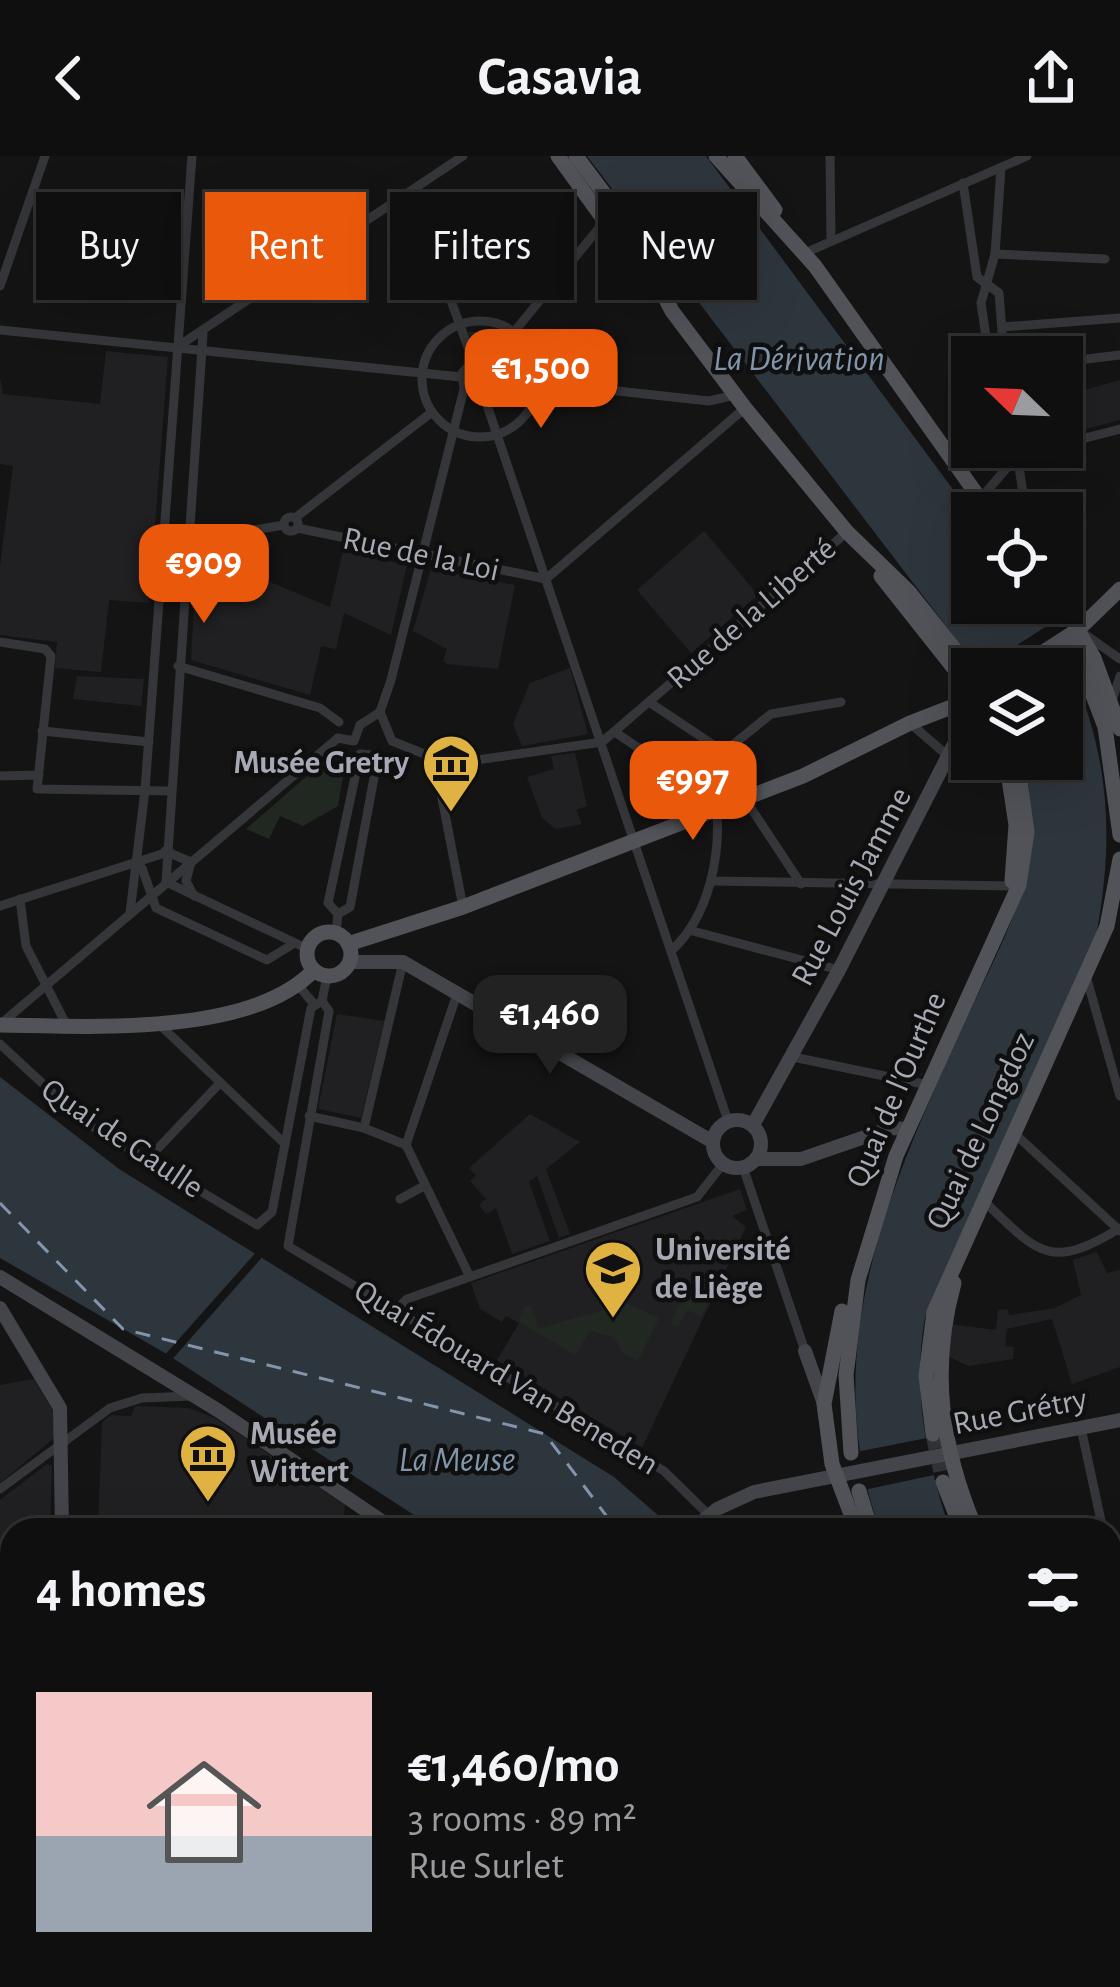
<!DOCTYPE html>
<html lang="en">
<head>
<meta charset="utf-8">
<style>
	:root { --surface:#0f0f10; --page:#1d1d1e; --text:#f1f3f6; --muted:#9b9c9f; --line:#2f2f30; --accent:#ea580c }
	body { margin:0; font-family:"Alegreya Sans",sans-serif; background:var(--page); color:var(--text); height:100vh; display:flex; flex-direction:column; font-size:45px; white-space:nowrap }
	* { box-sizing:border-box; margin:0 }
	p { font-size:39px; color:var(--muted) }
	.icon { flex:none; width:66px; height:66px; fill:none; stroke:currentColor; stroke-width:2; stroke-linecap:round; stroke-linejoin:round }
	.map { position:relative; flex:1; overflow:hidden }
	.details { position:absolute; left:0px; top:1362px; width:1122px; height:471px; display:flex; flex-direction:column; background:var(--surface); border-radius:36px 36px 0 0; box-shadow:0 12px 48px #0002,0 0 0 3px var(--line) }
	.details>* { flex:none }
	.banner { position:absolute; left:36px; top:36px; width:1050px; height:108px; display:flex; gap:24px }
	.needle { width:78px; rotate:293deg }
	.fabs { position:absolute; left:951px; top:180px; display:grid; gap:24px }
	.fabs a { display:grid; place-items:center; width:132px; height:132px; border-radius:0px; background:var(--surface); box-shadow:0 12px 48px #0002,0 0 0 3px var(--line); font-size:60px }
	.price { position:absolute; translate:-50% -102px; padding:0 27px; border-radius:24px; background:var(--accent); color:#fff; font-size:39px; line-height:78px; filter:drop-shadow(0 3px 6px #0008) }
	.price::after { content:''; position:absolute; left:50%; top:72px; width:36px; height:27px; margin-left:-18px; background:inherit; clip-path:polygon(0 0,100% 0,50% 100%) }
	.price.current { background:#222; color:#fff }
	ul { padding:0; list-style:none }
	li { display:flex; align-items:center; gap:36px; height:300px; padding:0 36px }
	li+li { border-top:3px solid var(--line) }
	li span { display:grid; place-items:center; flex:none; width:336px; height:240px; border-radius:0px; color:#555 }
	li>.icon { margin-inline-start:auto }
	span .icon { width:144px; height:144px; fill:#fffc; stroke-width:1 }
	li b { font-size:51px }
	h2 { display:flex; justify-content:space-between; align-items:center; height:144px; padding:0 36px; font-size:51px }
	.tag { padding:0 42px; border-radius:0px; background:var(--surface); box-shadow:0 12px 48px #0002,0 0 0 3px var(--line); font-size:42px; line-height:108px }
	.tag.current { background:var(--accent); color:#fff }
	header { display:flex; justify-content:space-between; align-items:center; height:156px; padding:0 36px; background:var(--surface); font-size:54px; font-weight:700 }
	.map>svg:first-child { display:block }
</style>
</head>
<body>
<header><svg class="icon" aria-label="back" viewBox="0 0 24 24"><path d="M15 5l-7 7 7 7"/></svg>Casavia<svg class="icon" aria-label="share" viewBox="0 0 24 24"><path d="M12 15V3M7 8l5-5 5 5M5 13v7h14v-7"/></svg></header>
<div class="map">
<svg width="1120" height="1831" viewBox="0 0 1120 1831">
	<rect width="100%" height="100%" fill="#141415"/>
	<g fill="#202022">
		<polygon points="106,195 168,201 149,447 109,444 101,516 55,512 57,486 0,479 0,410 13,310 0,308 0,221 3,238 100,248"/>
		<polygon points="1120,224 1120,264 1068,278 1062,240"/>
		<polygon points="704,375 758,439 691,497 637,434"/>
		<polygon points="225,388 227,408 330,451 343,395 407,409 391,479 344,457 336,493 321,490 310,539 191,504 197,393"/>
		<polygon points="431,412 515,429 498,513 447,508 443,505 447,493 413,475"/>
		<polygon points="570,512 588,578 522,590 513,568 530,527"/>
		<polygon points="77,520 144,523 141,550 73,543"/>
		<polygon points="575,597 587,650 576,654 582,668 556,673 542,662 527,621 554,613 551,600"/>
		<polygon points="337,858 384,865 361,962 318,953"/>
		<polygon points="530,958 580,986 546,1013 570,1078 559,1082 537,1020 529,1026 550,1085 512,1098 496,1052 486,1058 479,1049 486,1043 470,1025 476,1020 469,1012"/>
		<polygon points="740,1033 747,1054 732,1060 746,1071 642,1292 497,1204 519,1167 506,1160 502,1166 480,1153 471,1127"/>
		<polygon points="1097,1096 1107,1117 1120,1114 1120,1211 1072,1228 1052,1163 1007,1173 1005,1190 1014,1191 1013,1203 969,1210 944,1199 950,1168 996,1174 998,1154 1008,1153 1009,1159 1055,1152 1081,1139 1073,1104"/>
		<polygon points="34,1223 54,1257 54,1282 0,1327 0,1229"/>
		<polygon points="135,1250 189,1252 215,1262 345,1349 343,1369 339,1374 98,1374 102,1266 111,1259 131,1260"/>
		<polygon points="47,1308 52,1310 50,1374 12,1374 12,1393 0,1394 0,1344"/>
		<polygon points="12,1496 12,1623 0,1627 0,1497"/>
		<polygon points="191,1821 293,1821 294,1831 191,1831"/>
	</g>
	<g fill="#202821">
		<polygon points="468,176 492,176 512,187 527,222 503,218 491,202 476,199"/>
		<polygon points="336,595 345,607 338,650 303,670 280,660 269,683 246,673"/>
		<polygon points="709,1120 717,1133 701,1160 687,1154 678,1171 671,1168 687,1128"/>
		<polygon points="620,1144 659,1162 638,1205 624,1198 614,1181 590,1175 575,1199 519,1166 524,1151 531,1149 539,1172 605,1154 613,1159"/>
	</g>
	<g fill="#2e363d">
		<path d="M587,0h119l266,359v88h65c64,108 83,203 60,327l-172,387c-13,75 1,141 25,213h-70c-65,-179 11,-347 86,-510 45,-98 80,-148 58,-261h38v-90h-83z"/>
		<polygon points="0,921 119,1013 614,1321 675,1374 437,1374 165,1197 0,1102"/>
		<polygon points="819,1821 1023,1821 1033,1831 826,1831"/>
	</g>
	<g fill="#141415">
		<polygon points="1050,468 1069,501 1050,513 980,513"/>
		<polygon points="258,1094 265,1098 169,1207 162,1202"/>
		<polygon points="927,1282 934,1319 859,1335 851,1297"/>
	</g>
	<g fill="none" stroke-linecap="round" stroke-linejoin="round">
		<g stroke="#8196ac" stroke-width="3" stroke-dasharray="15 12" stroke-linecap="butt">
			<polyline points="0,1047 123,1173 545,1278 617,1374"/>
			<polyline points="960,1821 969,1831"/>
		</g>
		<polyline stroke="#313235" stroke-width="15" stroke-dasharray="15 8" stroke-linecap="butt" points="933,1278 943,1326"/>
		<g stroke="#35363a" stroke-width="9">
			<polyline points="830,0 831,83"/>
			<polyline points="963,27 977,121 999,137 1004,201"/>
			<polyline points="411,35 473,205"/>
			<polyline points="807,96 1027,0"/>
			<polyline points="995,98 1105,103"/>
			<polyline points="0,130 45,0"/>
			<circle cx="480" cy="223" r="58"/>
			<polyline points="1002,171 1120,162"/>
			<polyline points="0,174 461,221"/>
			<polyline points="514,176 603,67"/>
			<polyline points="177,191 463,0"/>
			<polyline points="989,201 981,147 995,98 1001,12"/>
			<polyline points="473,205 489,206 497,228 484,240"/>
			<polyline points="1062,206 1120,199"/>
			<polyline points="498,222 709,245 735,239"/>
			<polyline points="484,240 728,965"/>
			<polyline points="1062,288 1120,273"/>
			<polyline points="997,291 1003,316"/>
			<polyline points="1016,291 1026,357"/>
			<polyline points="1017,300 1051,291"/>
			<polyline points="987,335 1017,300"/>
			<circle cx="291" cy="368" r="7"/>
			<polyline points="295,362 432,256"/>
			<polyline points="297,372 546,423 745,252"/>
			<polyline points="187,385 284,369"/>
			<polyline points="1083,477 1120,503"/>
			<polyline points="0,486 45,493 51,500 37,633 169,635"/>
			<polyline points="178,510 320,552 339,566"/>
			<polyline points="1113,542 1120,520"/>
			<polyline points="649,546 724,596 771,558 841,546"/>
			<polyline points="380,556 392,585 449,608 602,586 847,376"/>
			<polyline points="910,567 949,601"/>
			<polyline points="360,569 380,556 391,524 464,233 462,217 473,205"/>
			<polyline points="42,575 149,586"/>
			<path d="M615,576l101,69c6,51 -6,115 -45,150"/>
			<polyline points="338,582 354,585 360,569"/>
			<polyline points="955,590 972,597"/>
			<polyline points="435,606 463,751"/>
			<polyline points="0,620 39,619"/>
			<polyline points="745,643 801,728"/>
			<polyline points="165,695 191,706 186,725 194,740"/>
			<polyline points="142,712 156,752 267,804 293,788"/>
			<polyline points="712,725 1012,730"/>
			<polyline points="166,726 203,178"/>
			<polyline points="166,726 308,793"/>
			<polyline points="20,743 26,790 67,870"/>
			<polyline points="0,750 165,697"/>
			<polyline points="130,757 145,634 192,0"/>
			<polyline points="338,758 328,747 360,598"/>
			<polyline points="689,774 839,814"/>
			<polyline points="336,777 338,758 350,751 376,611 371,599 360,598"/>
			<polyline points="327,820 322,845 329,855 288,1090 664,1315 724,1374"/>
			<polyline points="1086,820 1120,940"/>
			<polyline points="298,829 313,847"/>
			<polyline points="457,838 406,989 470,1121"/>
			<polyline points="3,866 338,582"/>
			<polyline points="161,870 285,988"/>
			<polyline points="0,888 83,965 257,1069 272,1056 311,852 322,845"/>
			<polyline points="793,901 928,929"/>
			<polyline points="309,960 364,972 406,989"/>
			<polyline points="364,972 403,806"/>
			<polyline points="1014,977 1120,1075"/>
			<polyline points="146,1005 219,928"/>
			<polyline points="743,1011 805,1195"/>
			<polyline points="400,1043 424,1030"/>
			<path d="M983,1044c54,52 66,72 137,28"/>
			<polyline points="395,1155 407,1143 697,1041 723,1008"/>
			<polyline points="1081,1272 1103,1374"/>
			<polyline points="0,1333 110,1252 142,1242 193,1240"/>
			<polyline points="0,1401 12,1399"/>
			<polyline points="1110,1402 1120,1460"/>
			<polyline points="1110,1472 1120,1461"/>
			<polyline points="0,1488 12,1486"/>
			<polyline points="1110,1491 1120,1480"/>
			<polyline points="0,1633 12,1628"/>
			<polyline points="0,1659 12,1672"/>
			<polyline points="1110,1674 1120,1677"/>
			<polyline points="1110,1696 1120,1709"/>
			<polyline points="69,1821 74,1831"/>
			<polyline points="302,1821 304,1831"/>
			<polyline points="430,1821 433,1831"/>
			<polyline points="1042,1821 1051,1831"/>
		</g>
		<g stroke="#43454a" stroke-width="14">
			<polyline points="350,806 403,806 713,986"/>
			<circle cx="737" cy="988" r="24"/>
			<polyline points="753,969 839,814 972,553"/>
			<polyline points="756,1003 801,1003 891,972 908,973"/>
			<polyline points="0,1121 219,1255 395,1374"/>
			<polyline points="0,1152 60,1252 62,1374"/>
			<polyline points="805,1195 824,1248"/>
			<polyline points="692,1374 717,1353 754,1336 1120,1264"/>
			<polyline points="405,1821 406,1831"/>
			<polyline points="714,1821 717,1831"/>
			<polyline points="729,1821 731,1831"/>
		</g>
		<g stroke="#515359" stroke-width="15">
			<polyline points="558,0 651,129"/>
			<polyline points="576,0 627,68 672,155 745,252 847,376 909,436 972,515"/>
			<polyline points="716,0 815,110 990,357"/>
			<polyline points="735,0 775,54"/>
			<polyline points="881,420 972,535"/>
			<polyline points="1050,447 1056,458"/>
			<polyline points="1062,447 1094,502 1120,573"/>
			<polyline points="1075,492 1105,571 1120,679"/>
			<polyline points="1017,513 1079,473 1120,433"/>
			<polyline points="1006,603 1016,669 1012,725"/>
			<circle cx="329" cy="798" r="22"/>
			<polyline points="348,788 463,751 803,620 910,567 972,543"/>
			<path d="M0,869c81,1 250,13 314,-55"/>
			<path d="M954,1127c-24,87 -13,164 22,247"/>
			<polyline points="842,1155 824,1248 832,1308 857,1374"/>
			<polyline points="933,1278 926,1220 934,1156 1107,770 1120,703"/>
			<polyline points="851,1297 846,1219 858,1124 896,1000 1019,729 1027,676 1017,603"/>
			<polyline points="943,1326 962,1374"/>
			<polyline points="859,1335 871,1374"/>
			<polyline points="1110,1543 1120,1550"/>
			<polyline points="1110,1656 1120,1663"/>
		</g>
	</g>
	<defs>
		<g id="museum-pin" transform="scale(3)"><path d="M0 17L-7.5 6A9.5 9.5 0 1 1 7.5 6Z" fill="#e0b241" stroke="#0f0f10"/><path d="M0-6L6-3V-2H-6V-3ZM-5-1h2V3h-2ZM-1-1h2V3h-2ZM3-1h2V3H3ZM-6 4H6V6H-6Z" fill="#111"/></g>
		<g id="university-pin" transform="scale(3)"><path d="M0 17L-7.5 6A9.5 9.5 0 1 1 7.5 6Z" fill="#e0b241" stroke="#0f0f10"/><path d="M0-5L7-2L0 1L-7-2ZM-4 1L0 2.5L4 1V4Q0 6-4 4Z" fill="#111"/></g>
	</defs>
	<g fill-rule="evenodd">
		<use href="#museum-pin" x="451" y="607"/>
		<use href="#university-pin" x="613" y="1113"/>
		<use href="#museum-pin" x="208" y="1297"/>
	</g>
	<g text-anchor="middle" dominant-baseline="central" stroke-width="9" stroke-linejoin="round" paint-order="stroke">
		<g font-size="33" fill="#a7aab4" stroke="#0f0f10">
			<text transform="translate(421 399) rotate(12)">Rue de la Loi</text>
			<text transform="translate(752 458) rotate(-41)">Rue de la Liberté</text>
			<text transform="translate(852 731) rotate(-62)">Rue Louis Jamme</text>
			<text transform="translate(897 934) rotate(-67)">Quai de l'Ourthe</text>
			<text transform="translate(981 975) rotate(-65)">Quai de Longdoz</text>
			<text transform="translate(122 983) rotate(34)">Quai de Gaulle</text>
			<text transform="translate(506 1222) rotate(31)">Quai Édouard Van Beneden</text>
			<text transform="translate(1020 1256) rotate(-11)">Rue Grétry</text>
		</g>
		<g font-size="33" font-weight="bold" fill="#a7aab4" stroke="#0f0f10" text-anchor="start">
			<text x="409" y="607" text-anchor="end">Musée Gretry</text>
			<text x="655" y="1094">Université<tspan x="655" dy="38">de Liège</tspan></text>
			<text x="250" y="1278">Musée<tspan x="250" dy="38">Wittert</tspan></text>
		</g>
		<g font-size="36" font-style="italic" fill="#8196ac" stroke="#0f0f10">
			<text x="799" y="203">La Dérivation</text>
			<text x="457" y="1304">La Meuse</text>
		</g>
	</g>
</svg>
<div class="fabs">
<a><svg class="needle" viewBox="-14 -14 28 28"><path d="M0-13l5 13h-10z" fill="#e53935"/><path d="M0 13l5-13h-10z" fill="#9b9c9f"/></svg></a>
<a><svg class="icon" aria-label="locate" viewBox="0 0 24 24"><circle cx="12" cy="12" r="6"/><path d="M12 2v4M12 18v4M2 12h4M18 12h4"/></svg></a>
<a><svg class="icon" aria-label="layers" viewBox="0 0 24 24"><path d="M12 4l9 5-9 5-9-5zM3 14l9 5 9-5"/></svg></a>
</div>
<b class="price" style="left:541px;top:275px">€1,500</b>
<b class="price" style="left:204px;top:470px">€909</b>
<b class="price" style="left:693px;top:687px">€997</b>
<b class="price current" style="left:550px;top:921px">€1,460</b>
<div class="banner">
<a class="tag">Buy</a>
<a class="tag current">Rent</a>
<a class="tag">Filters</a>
<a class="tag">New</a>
</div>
<section class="details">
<h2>4 homes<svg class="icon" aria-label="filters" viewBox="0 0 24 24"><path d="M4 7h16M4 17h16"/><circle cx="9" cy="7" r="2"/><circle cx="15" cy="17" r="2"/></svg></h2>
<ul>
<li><span style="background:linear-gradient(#f6c9c9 60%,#9aa5b1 0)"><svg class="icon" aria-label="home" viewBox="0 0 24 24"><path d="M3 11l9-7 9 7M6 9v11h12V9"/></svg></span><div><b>€1,460/mo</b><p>3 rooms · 89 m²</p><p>Rue Surlet</p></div></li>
</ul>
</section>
</div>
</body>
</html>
